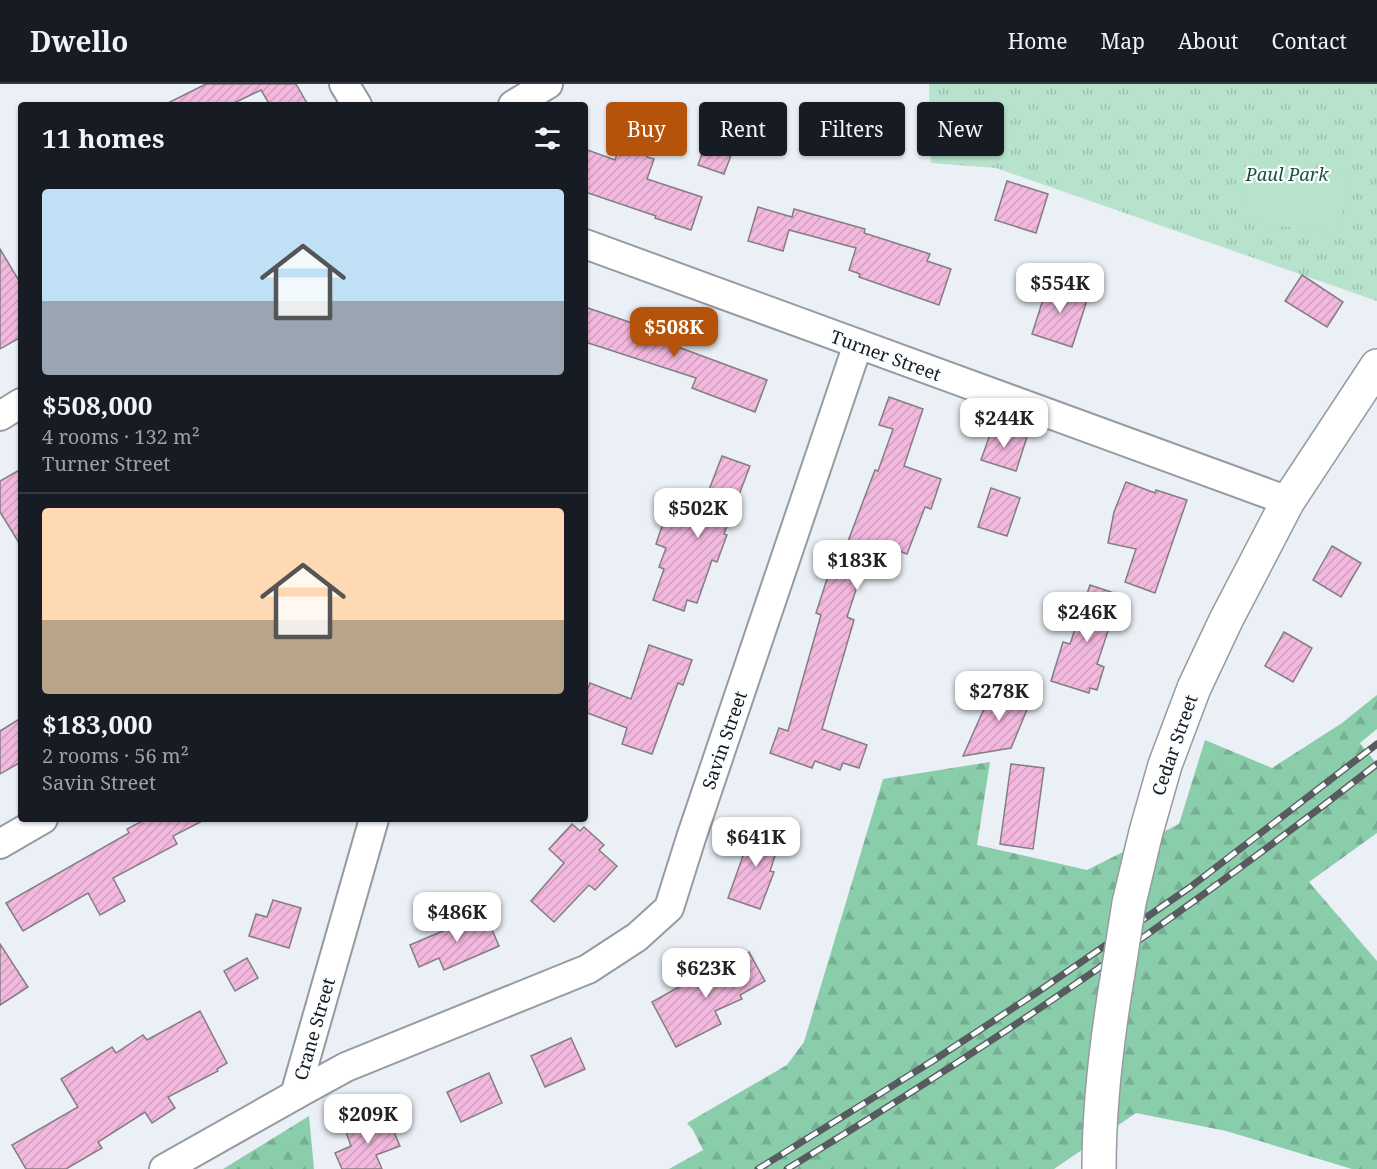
<!DOCTYPE html>
<html lang="en">
<head>
<meta charset="utf-8">
<style>
	:root { --surface:#171b24; --page:#20242c; --text:#f1f3f6; --muted:#9ea1a6; --line:#363941; --accent:#b45309 }
	body { margin:0; font-family:"Noto Serif",serif; background:var(--page); color:var(--text); height:100vh; display:flex; flex-direction:column; font-size:22px; white-space:nowrap }
	* { box-sizing:border-box; margin:0 }
	p { font-size:20px; color:var(--muted) }
	.icon { flex:none; width:33px; height:33px; fill:none; stroke:currentColor; stroke-width:2; stroke-linecap:round; stroke-linejoin:round }
	.map { position:relative; flex:1; overflow:hidden }
	.drawer { position:absolute; left:18px; top:18px; width:570px; height:720px; display:flex; flex-direction:column; background:var(--surface); border-radius:6px; box-shadow:0 2px 4px #0004 }
	.drawer>* { flex:none }
	.top-card { position:absolute; left:606px; top:18px; width:570px; height:54px; display:flex; gap:12px }
	.price { position:absolute; translate:-50% -51px; padding:0 14px; border-radius:12px; background:#fff; color:#222; font-size:20px; line-height:39px; filter:drop-shadow(0 2px 3px #0008) }
	.price::after { content:''; position:absolute; left:50%; top:36px; width:18px; height:14px; margin-left:-9px; background:inherit; clip-path:polygon(0 0,100% 0,50% 100%) }
	.price.active { background:var(--accent); color:#fff }
	ul { padding:0; list-style:none }
	li { display:grid; align-content:center; gap:12px; height:318px; padding:0 24px }
	li+li { border-top:2px solid var(--line) }
	li span { display:grid; place-items:center; height:186px; border-radius:6px; color:#555 }
	li>.icon { margin-inline-start:auto }
	span .icon { width:108px; height:108px; fill:#fffc; stroke-width:1 }
	li b { font-size:26px }
	h2 { display:flex; justify-content:space-between; align-items:center; height:72px; padding:0 24px; font-size:26px }
	.pill { padding:0 21px; border-radius:6px; background:var(--surface); box-shadow:0 2px 4px #0004; font-size:21px; line-height:54px }
	.pill.active { background:var(--accent); color:#fff }
	header { display:flex; align-items:center; gap:36px; box-sizing:border-box; height:84px; padding:0 30px; background:var(--surface); border-bottom:2px solid var(--line) }
	header strong { font-size:28px }
	nav { display:flex; gap:33px; margin-inline-start:auto; font-size:21px }
	.map>svg:first-child { display:block }
</style>
</head>
<body>
<header>
<strong>Dwello</strong>
<nav><a>Home</a><a>Map</a><a>About</a><a>Contact</a></nav>
</header>
<div class="map">
<svg width="1377" height="1085" viewBox="0 0 1377 1085">
	<defs>
		<pattern id="forest-firs" width="22" height="20" patternUnits="userSpaceOnUse" patternTransform="scale(1.5)"><rect width="22" height="20" fill="#8acdab"/><path d="M5 1l3.5 6h-7zM16 11l3.5 6h-7z" fill="#76af93"/></pattern>
		<pattern id="park-tufts" width="24" height="20" patternUnits="userSpaceOnUse" patternTransform="scale(1.5)"><rect width="24" height="20" fill="#b7e2cb"/><path d="M3 7l-1-3M5 7V3M7 7l1-3M15 17l-1-3M17 17v-4M19 17l1-3" fill="none" stroke="#9dc1ae"/></pattern>
		<pattern id="building-hatch" width="6" height="6" patternUnits="userSpaceOnUse" patternTransform="scale(1.5)"><rect width="6" height="6" fill="#f3b8de"/><path d="M-1 1l2-2M0 6l6-6M5 7l2-2" fill="none" stroke="#d09ebe"/></pattern>
	</defs>
	<rect width="100%" height="100%" fill="#eaf0f6"/>
	<g fill="url(#forest-firs)">
		<polygon points="1377,611 1377,645 1360,659 1377,680 1377,749 1309,798 1377,877 1377,1085 1352,1085 1226,1047 1136,1029 1054,1085 669,1085 703,1066 693,1046 687,1039 787,981 804,958 883,695 990,678 977,761 1087,786 1179,740 1205,656 1272,684 1342,639"/>
		<polygon points="309,1032 314,1085 223,1085"/>
	</g>
	<polygon fill="url(#park-tufts)" points="929,0 1377,0 1377,217 996,84 931,79"/>
	<polygon fill="#b7e2cb" points="1249,73 1350,89 1339,150 1238,136"/>
	<g fill="url(#building-hatch)" stroke="#847d82" stroke-width="1.5">
		<polygon points="206,0 296,0 308,21 270,21 261,6 230,21 164,21"/>
		<polygon points="625,47 653,57 647,73 654,75 647,95 702,113 691,146 655,134 656,132 585,108 585,65 615,76"/>
		<polygon points="707,56 733,66 724,90 698,81"/>
		<polygon points="1007,97 1048,110 1036,149 995,136"/>
		<polygon points="758,123 792,133 794,125 865,145 864,149 930,170 927,177 951,185 939,221 859,193 860,190 849,186 856,164 789,146 783,167 748,157"/>
		<polygon points="0,165 21,200 21,253 0,265"/>
		<polygon points="1302,191 1343,218 1327,243 1285,217"/>
		<polygon points="1049,197 1089,210 1072,263 1032,250"/>
		<polygon points="585,223 644,243 645,241 681,253 678,263 767,296 755,328 692,304 696,294 585,258"/>
		<polygon points="889,313 923,325 904,382 941,395 931,425 925,423 907,470 894,465 889,477 868,469 847,533 854,536 822,645 867,661 859,684 843,679 840,686 815,677 812,684 770,669 779,644 788,647 821,531 816,529 828,492 834,494 875,386 878,387 893,345 879,341"/>
		<polygon points="993,342 1027,353 1016,387 981,376"/>
		<polygon points="722,372 750,382 724,450 727,451 717,478 712,476 697,519 687,516 684,527 653,516 664,485 659,483 666,464 656,460 666,430 696,440"/>
		<polygon points="21,385 21,462 0,428 0,397"/>
		<polygon points="1126,398 1155,409 1156,406 1187,416 1155,509 1125,498 1136,465 1108,459 1114,428"/>
		<polygon points="991,404 1020,414 1007,452 978,443"/>
		<polygon points="1332,462 1361,479 1341,513 1313,496"/>
		<polygon points="1090,501 1120,511 1097,580 1104,583 1097,606 1090,604 1089,609 1051,597 1063,558 1070,560"/>
		<polygon points="1284,548 1312,564 1293,598 1265,582"/>
		<polygon points="649,561 692,576 683,601 678,599 652,670 622,660 627,644 585,628 585,612 590,599 631,615"/>
		<polygon points="995,600 1031,616 1011,664 963,672"/>
		<polygon points="21,634 21,678 0,690 0,647"/>
		<polygon points="1011,680 1044,684 1033,765 1000,760"/>
		<polygon points="146,735 206,735 173,752 177,760 113,794 125,817 100,831 88,809 23,847 6,819 129,749 127,745"/>
		<polygon points="572,740 580,747 584,743 604,761 599,766 617,782 595,806 589,801 554,838 531,817 564,779 549,765"/>
		<polygon points="754,741 782,751 770,787 774,788 760,825 728,814"/>
		<polygon points="273,816 301,824 289,864 249,852 256,830 267,833"/>
		<polygon points="485,829 499,862 444,886 439,874 419,883 410,861"/>
		<polygon points="0,860 28,903 0,921"/>
		<polygon points="749,868 765,897 740,911 742,915 715,927 721,940 676,963 652,918 693,895 695,897"/>
		<polygon points="247,874 258,894 235,907 224,887"/>
		<polygon points="200,927 227,979 217,985 218,987 168,1013 175,1024 152,1039 145,1028 98,1058 102,1064 66,1085 26,1085 12,1061 78,1023 61,995 112,963 116,969 143,951 147,956"/>
		<polygon points="571,954 585,985 545,1003 531,972"/>
		<polygon points="489,989 502,1019 461,1038 447,1008"/>
		<polygon points="387,1032 400,1062 376,1071 382,1085 342,1085 335,1069 351,1062 346,1048"/>
	</g>
	<g fill="none" stroke-linecap="round" stroke-linejoin="round">
		<g stroke="#969ba1" stroke-width="32">
			<g id="minor">
				<polyline points="344,0 357,21"/>
				<polyline points="513,21 548,0"/>
				<polyline points="585,160 1288,417"/>
				<polyline points="0,332 21,319"/>
				<polyline points="0,760 43,735"/>
				<polyline points="295,1011 346,983 588,885 637,853 669,824 691,754 858,260"/>
				<polyline points="164,1085 295,1011 374,735"/>
			</g>
		</g>
		<g stroke="#969ba1" stroke-width="36">
			<g id="tertiary">
				<polyline points="1129,819 1146,748 1165,681 1194,604 1226,536 1288,417 1377,282"/>
				<path d="M1099,1085c0,-66 8,-131 19,-196"/>
			</g>
		</g>
		<use href="#minor" stroke="#fff" stroke-width="28"/>
		<use href="#tertiary" stroke="#fff" stroke-width="33"/>
		<g stroke="#585b5e" stroke-width="7">
			<g id="rail">
				<polyline points="758,1085 931,978 1039,907 1189,804 1377,660"/>
				<path d="M787,1085c204,-123 402,-258 590,-405"/>
			</g>
		</g>
		<use href="#rail" stroke="#fafdff" stroke-width="4.5" stroke-dasharray="14" stroke-linecap="butt"/>
		<g stroke="#969ba1" stroke-width="36" stroke-linecap="butt">
			<polyline id="tertiary-bridge" points="1118,889 1129,819"/>
		</g>
		<use href="#tertiary-bridge" stroke="#fff" stroke-width="33"/>
	</g>
	<g text-anchor="middle" dominant-baseline="central" stroke-width="4.5" stroke-linejoin="round" paint-order="stroke">
		<g font-size="18" font-style="italic" fill="#1c5039" stroke="#fafdff">
			<text x="1287" y="90">Paul Park</text>
		</g>
		<g font-size="18" fill="#17191b" stroke="#fafdff">
			<text transform="translate(886 271) rotate(20)">Turner Street</text>
			<text transform="translate(724 656) rotate(-71)">Savin Street</text>
			<text transform="translate(1174 661) rotate(-71)">Cedar Street</text>
			<text transform="translate(314 945) rotate(-74)">Crane Street</text>
		</g>
	</g>
</svg>
<b class="price" style="left:1060px;top:230px">$554K</b>
<b class="price active" style="left:674px;top:274px">$508K</b>
<b class="price" style="left:1004px;top:365px">$244K</b>
<b class="price" style="left:698px;top:455px">$502K</b>
<b class="price" style="left:857px;top:507px">$183K</b>
<b class="price" style="left:1087px;top:559px">$246K</b>
<b class="price" style="left:999px;top:638px">$278K</b>
<b class="price" style="left:756px;top:784px">$641K</b>
<b class="price" style="left:457px;top:859px">$486K</b>
<b class="price" style="left:706px;top:915px">$623K</b>
<b class="price" style="left:368px;top:1061px">$209K</b>
<div class="top-card">
<a class="pill active">Buy</a>
<a class="pill">Rent</a>
<a class="pill">Filters</a>
<a class="pill">New</a>
</div>
<section class="drawer">
<h2>11 homes<svg class="icon" aria-label="filters" viewBox="0 0 24 24"><path d="M4 7h16M4 17h16"/><circle cx="9" cy="7" r="2"/><circle cx="15" cy="17" r="2"/></svg></h2>
<ul>
<li><span style="background:linear-gradient(#bfe0f5 60%,#9aa5b1 0)"><svg class="icon" aria-label="home" viewBox="0 0 24 24"><path d="M3 11l9-7 9 7M6 9v11h12V9"/></svg></span><div><b>$508,000</b><p>4 rooms · 132 m²</p><p>Turner Street</p></div></li>
<li><span style="background:linear-gradient(#ffd9b3 60%,#b9a48a 0)"><svg class="icon" aria-label="home" viewBox="0 0 24 24"><path d="M3 11l9-7 9 7M6 9v11h12V9"/></svg></span><div><b>$183,000</b><p>2 rooms · 56 m²</p><p>Savin Street</p></div></li>
</ul>
</section>
</div>
</body>
</html>
